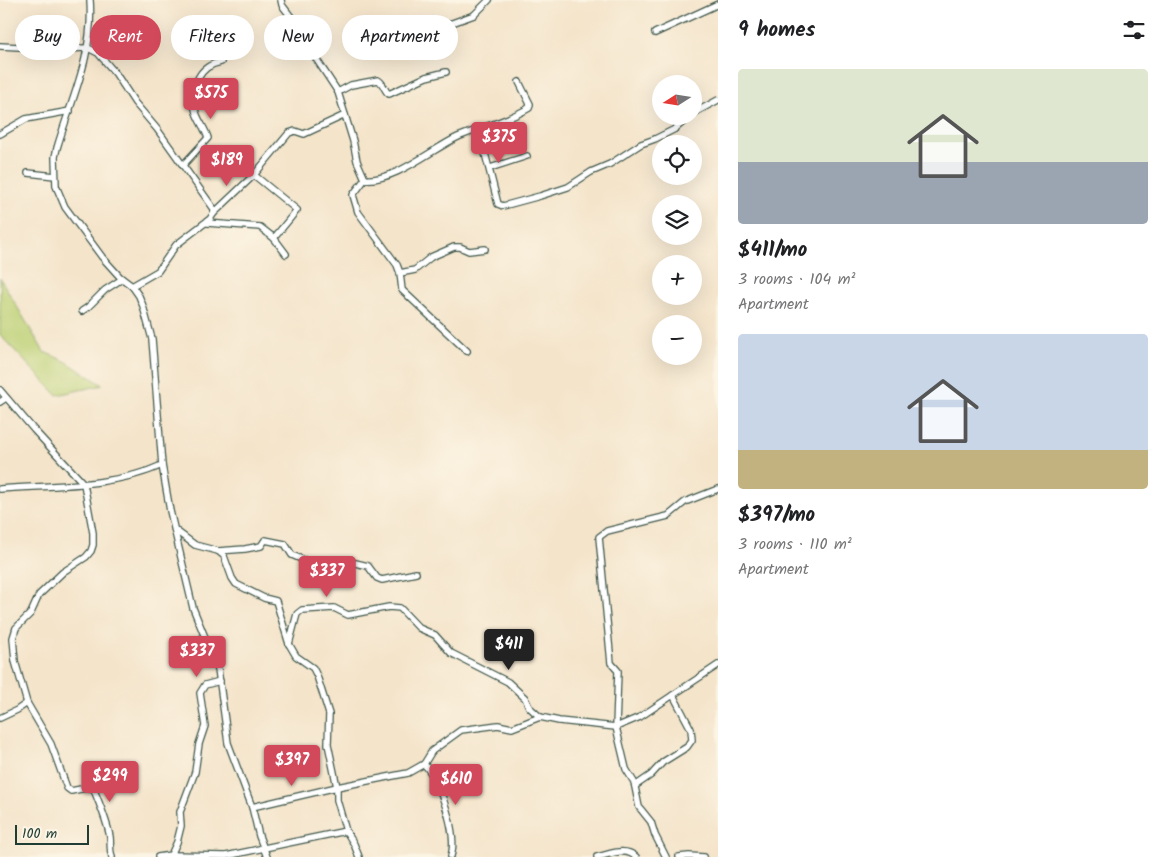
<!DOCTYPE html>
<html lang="en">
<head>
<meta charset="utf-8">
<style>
	:root { --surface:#fff; --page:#f2f2f2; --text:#202124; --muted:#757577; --accent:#d1495b }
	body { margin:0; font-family:Kalam,sans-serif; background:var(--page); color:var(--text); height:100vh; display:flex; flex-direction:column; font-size:19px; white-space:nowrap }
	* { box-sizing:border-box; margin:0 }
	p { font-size:16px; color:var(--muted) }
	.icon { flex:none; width:28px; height:28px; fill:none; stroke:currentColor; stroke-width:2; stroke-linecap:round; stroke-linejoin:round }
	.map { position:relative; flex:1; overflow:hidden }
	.details { display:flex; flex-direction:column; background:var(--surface); width:450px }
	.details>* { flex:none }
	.guide { position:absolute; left:15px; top:15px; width:475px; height:45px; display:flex; gap:10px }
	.needle { width:32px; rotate:258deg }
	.tools { position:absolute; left:652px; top:75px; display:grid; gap:10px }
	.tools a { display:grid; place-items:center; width:50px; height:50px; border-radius:50%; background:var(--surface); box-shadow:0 5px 20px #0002; font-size:25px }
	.scale { position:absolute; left:15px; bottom:12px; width:74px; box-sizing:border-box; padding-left:5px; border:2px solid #1f3d34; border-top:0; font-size:14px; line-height:18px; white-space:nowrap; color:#1f3d34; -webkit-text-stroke:4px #fcf5e5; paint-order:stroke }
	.price { position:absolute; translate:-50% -42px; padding:0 11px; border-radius:5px; background:var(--accent); color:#fff; font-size:16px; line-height:32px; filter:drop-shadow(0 1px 2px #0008) }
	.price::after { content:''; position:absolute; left:50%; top:30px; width:15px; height:11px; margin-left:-8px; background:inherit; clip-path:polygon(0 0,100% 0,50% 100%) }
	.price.current { background:#222; color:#fff }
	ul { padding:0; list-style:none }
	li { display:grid; align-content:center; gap:10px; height:265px; padding:0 20px }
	li span { display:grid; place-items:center; height:155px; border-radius:5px; color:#555 }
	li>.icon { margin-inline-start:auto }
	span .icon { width:90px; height:90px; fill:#fffc; stroke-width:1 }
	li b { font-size:21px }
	h2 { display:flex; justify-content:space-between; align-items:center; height:60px; padding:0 20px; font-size:21px }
	.chip { padding:0 18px; border-radius:22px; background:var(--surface); box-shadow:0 5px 20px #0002; font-size:18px; line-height:45px }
	.chip.current { background:var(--accent); color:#fff }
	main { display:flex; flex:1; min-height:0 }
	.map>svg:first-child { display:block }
</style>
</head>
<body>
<main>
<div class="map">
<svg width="718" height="857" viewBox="0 0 718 857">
	<rect width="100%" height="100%" fill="#fcf5e5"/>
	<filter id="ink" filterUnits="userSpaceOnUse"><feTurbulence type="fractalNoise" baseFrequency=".02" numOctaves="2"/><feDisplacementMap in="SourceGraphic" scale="10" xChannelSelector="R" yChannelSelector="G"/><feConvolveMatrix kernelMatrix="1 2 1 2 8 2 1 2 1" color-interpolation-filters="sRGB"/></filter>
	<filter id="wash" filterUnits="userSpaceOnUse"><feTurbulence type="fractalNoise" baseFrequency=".0096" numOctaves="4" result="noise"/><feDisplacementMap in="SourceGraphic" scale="20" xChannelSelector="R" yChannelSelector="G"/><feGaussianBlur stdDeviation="1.12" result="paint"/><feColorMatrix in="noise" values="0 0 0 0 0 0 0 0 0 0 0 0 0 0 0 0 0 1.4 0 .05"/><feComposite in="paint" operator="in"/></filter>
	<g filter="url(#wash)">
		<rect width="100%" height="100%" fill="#f4e4ca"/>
		<polygon fill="#bcd074" stroke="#6e8654" points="0,278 44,352 65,361 103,385 57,395 0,335"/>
	</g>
	<g filter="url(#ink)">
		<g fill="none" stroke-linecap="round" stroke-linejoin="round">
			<g stroke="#3f564a" stroke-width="8">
				<g id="minor">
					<path d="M90,0c4,55 -18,97 -33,148l-2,9 1,29 9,21 37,50 18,20 12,9 7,10 4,10 9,33 10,126 8,46 23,97 25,61 10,74 24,64 7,29 8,21"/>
					<polyline points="281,0 282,5 301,30 309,48 338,92 353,141 357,161 365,179"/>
					<polyline points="430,31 474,15 489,0"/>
					<polyline points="655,33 718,4"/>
					<polyline points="0,46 59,49 88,48 98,53 116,74 135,103 157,129 214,209 214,213 210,219 176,245 158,271 132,286"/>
					<path d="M338,92l13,-7 27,-5c6,3 6,11 11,14l37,-17 20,-5"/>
					<polyline points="694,113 718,100"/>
					<polyline points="479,130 498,204 503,206 540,196 568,187 591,172 610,164 641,144 655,139 675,129 690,116"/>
					<polyline points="0,134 26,119 70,111"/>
					<path d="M183,165l25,-27c-3,-10 -11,-19 -13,-29 -4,-22 3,-43 26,-47"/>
					<polyline points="490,168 527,156"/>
					<polyline points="28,173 55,176"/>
					<polyline points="254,175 297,210 274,238"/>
					<polyline points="365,179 353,195 358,212 397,265 400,273 402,290 467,351"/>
					<path d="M365,179c29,3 67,-30 93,-42 24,-10 47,-15 71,-29l1,-4 -11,-22"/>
					<polyline points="214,213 254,175 289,133 295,131 304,134 345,115"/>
					<polyline points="207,223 260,227 274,238 286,254"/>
					<polyline points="400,273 415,270 431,257 454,247 460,247 469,251 485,249"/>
					<polyline points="82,311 88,307 105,290 122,279"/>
					<path d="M0,390l34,40 50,54 9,49v12l-2,6 -5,6 -23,15 -24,23 -8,18 -15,15 -3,10 2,23 12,42 24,41 16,44 4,3 20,-4 3,3c6,15 13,31 16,47 1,8 -1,11 2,20"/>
					<polyline points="0,402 6,398"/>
					<path d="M0,489c51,-4 115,-2 162,-24"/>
					<polyline points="175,530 195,545 218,551 224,556 232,578 236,584 264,598 276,601 289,644 296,656 313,668 317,676 329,714 328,744 337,787 337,800 346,831"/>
					<polyline points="218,551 245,549 261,546 265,540 285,544 292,555 313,564 347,561 368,566 377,578 382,580 416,573"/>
					<polyline points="289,644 297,614 302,610 334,608 348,615 389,607 400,608 419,628 435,635 451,653 508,682 525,698 529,707 540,717 559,721 616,727 640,717 718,665"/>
					<polyline points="0,718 17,710 27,703"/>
					<path d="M424,764c16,17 34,70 27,92"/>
					<polyline points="635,786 651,775 663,762 687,747 692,740 691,729 673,695"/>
					<polyline points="252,807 337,787 408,773 424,764 432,751 461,730 498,725 512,728 540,717"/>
					<polyline points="171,855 177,842 181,826 180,812 195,772 199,744 205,726 200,693 205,685 220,681"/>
					<polyline points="158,857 171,855 226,856 346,831 354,844 359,857"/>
					<path d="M597,857c14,-3 28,-10 39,0"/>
					<polyline points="666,857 655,835 651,822 639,807 634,782 626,769 616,727 618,671 611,663 599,537 607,531 668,516 685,502 718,489"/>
					<polyline points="679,857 689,856 704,857"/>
				</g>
			</g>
			<use href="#minor" stroke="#fff" stroke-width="5.5"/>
		</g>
	</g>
</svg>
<div class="tools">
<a><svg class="needle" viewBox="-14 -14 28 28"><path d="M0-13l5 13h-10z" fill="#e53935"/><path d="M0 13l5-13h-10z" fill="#757577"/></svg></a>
<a><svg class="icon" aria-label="locate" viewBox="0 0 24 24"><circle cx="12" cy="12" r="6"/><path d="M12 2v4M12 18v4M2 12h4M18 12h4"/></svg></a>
<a><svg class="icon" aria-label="layers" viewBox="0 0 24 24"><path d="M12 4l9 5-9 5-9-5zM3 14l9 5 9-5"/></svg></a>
<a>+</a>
<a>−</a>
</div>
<div class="scale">100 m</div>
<b class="price" style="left:211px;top:120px">$575</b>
<b class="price" style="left:499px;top:164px">$375</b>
<b class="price" style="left:227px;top:187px">$189</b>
<b class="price" style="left:327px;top:598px">$337</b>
<b class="price current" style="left:509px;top:671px">$411</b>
<b class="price" style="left:197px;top:678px">$337</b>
<b class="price" style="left:292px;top:787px">$397</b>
<b class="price" style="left:110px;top:803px">$299</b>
<b class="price" style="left:456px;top:806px">$610</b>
<div class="guide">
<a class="chip">Buy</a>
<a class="chip current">Rent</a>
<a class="chip">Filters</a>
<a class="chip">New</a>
<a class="chip">Apartment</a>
</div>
</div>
<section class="details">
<h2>9 homes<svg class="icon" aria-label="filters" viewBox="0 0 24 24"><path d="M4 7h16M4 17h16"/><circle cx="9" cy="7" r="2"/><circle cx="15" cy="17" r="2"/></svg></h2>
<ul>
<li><span style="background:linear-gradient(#dfe7d0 60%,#9aa5b1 0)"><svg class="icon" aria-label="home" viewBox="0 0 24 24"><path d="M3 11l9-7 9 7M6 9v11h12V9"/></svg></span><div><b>$411/mo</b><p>3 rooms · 104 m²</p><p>Apartment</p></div></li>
<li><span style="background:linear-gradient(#c9d6e8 75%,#c2b280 0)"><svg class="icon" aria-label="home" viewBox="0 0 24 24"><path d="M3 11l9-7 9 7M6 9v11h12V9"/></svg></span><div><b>$397/mo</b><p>3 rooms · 110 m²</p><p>Apartment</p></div></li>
</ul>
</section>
</main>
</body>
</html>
